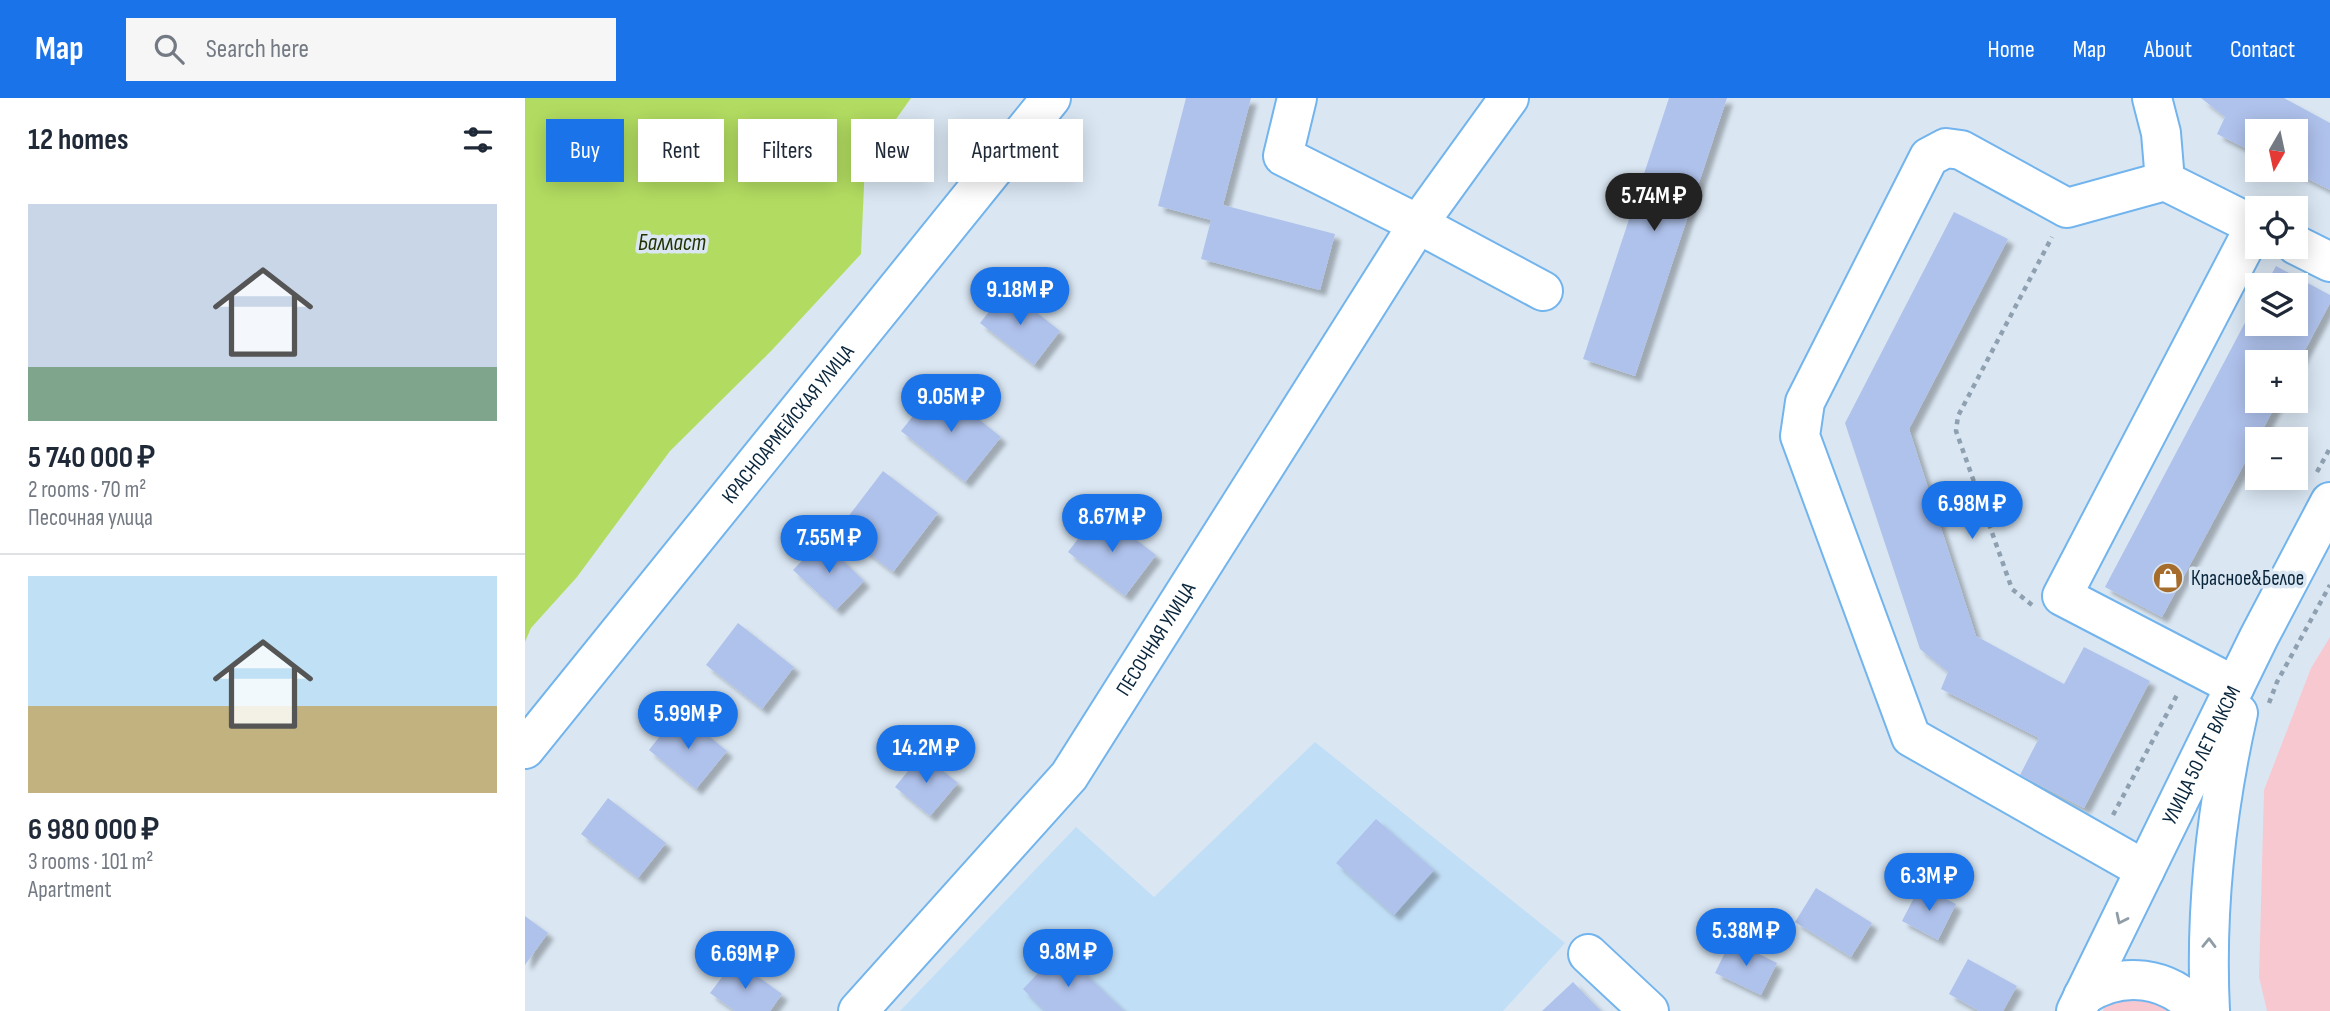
<!DOCTYPE html>
<html lang="en">
<head>
<meta charset="utf-8">
<style>
	:root { --surface:#fff; --page:#f6f6f7; --text:#1f2937; --muted:#747a83; --line:#e0e1e3; --accent:#1a73e8 }
	body { margin:0; font-family:"Sofia Sans Condensed",sans-serif; background:var(--page); color:var(--text); height:100vh; display:flex; flex-direction:column; font-size:26px; white-space:nowrap }
	* { box-sizing:border-box; margin:0 }
	p { font-size:23px; color:var(--muted) }
	.icon { flex:none; width:38px; height:38px; fill:none; stroke:currentColor; stroke-width:2; stroke-linecap:round; stroke-linejoin:round }
	.map { position:relative; flex:1; overflow:hidden }
	.panel { display:flex; flex-direction:column; background:var(--surface); width:525px }
	.panel>* { flex:none }
	.hud { position:absolute; left:21px; top:21px; width:665px; height:63px; display:flex; gap:14px }
	.needle { width:46px; rotate:189deg }
	.buttons { position:absolute; left:1720px; top:21px; display:grid; gap:14px }
	.buttons a { display:grid; place-items:center; width:63px; height:63px; border-radius:0px; background:var(--surface); box-shadow:0 4px 18px #0003; font-size:35px }
	.price { position:absolute; translate:-50% -60px; padding:0 16px; border-radius:24px; background:var(--accent); color:#fff; font-size:23px; line-height:46px; filter:drop-shadow(0 2px 4px #0008) }
	.price::after { content:''; position:absolute; left:50%; top:42px; width:21px; height:16px; margin-left:-10px; background:inherit; clip-path:polygon(0 0,100% 0,50% 100%) }
	.price.active { background:#222; color:#fff }
	ul { padding:0; list-style:none }
	li { display:grid; align-content:center; gap:14px; height:371px; padding:0 28px }
	li+li { border-top:2px solid var(--line) }
	li span { display:grid; place-items:center; height:217px; border-radius:0px; color:#555 }
	li>.icon { margin-inline-start:auto }
	span .icon { width:126px; height:126px; fill:#fffc; stroke-width:1 }
	li b { font-size:30px }
	h2 { display:flex; justify-content:space-between; align-items:center; height:84px; padding:0 28px; font-size:30px }
	.pill { padding:0 24px; border-radius:0px; background:var(--surface); box-shadow:0 4px 18px #0003; font-size:24px; line-height:63px }
	.pill.active { background:var(--accent); color:#fff }
	header { display:flex; align-items:center; gap:42px; box-sizing:border-box; height:98px; padding:0 35px; background:var(--accent); color:#fff }
	header strong { font-size:33px }
	nav { display:flex; gap:38px; margin-inline-start:auto; font-size:24px }
	.search { width:490px; height:63px; background:var(--page); display:flex; align-items:center; gap:18px; box-sizing:border-box; padding:0 24px; border-radius:0px; color:var(--muted); font-size:26px }
	main { display:flex; flex:1; min-height:0 }
	.map>svg:first-child { display:block }
</style>
</head>
<body>
<header>
<strong>Map</strong>
<div class="search"><svg class="icon" aria-label="search" viewBox="0 0 24 24"><circle cx="10" cy="10" r="6"/><path d="M15 15l6 6"/></svg>Search here</div>
<nav><a>Home</a><a>Map</a><a>About</a><a>Contact</a></nav>
</header>
<main>
<section class="panel">
<h2>12 homes<svg class="icon" aria-label="filters" viewBox="0 0 24 24"><path d="M4 7h16M4 17h16"/><circle cx="9" cy="7" r="2"/><circle cx="15" cy="17" r="2"/></svg></h2>
<ul>
<li><span style="background:linear-gradient(#c9d6e8 75%,#7fa58c 0)"><svg class="icon" aria-label="home" viewBox="0 0 24 24"><path d="M3 11l9-7 9 7M6 9v11h12V9"/></svg></span><div><b>5 740 000 ₽</b><p>2 rooms · 70 m²</p><p>Песочная улица</p></div></li>
<li><span style="background:linear-gradient(#bfe0f5 60%,#c2b280 0)"><svg class="icon" aria-label="home" viewBox="0 0 24 24"><path d="M3 11l9-7 9 7M6 9v11h12V9"/></svg></span><div><b>6 980 000 ₽</b><p>3 rooms · 101 m²</p><p>Apartment</p></div></li>
</ul>
</section>
<div class="map">
<svg width="1805" height="913" viewBox="0 0 1805 913">
	<defs>
		<filter id="shadow"><feDropShadow dx="6" dy="6" stdDeviation="2" flood-color="#0004"/></filter>
	</defs>
	<rect width="100%" height="100%" fill="#dae7f3"/>
	<polygon fill="#c1def7" points="790,644 1040,845 978,913 375,913 551,729 629,799"/>
	<g fill="#f8c8d1">
		<polygon points="1805,539 1805,913 1742,913 1734,879 1739,692 1786,570"/>
		<polygon points="1609,896 1638,902 1647,913 1578,913 1581,906"/>
	</g>
	<polygon fill="#b2dc61" points="0,0 386,0 340,65 336,156 247,252 145,353 52,479 6,530 0,544"/>
	<g fill="#afc2ec" filter="url(#shadow)">
		<polygon points="661,0 726,0 698,107 810,136 795,192 676,161 686,122 633,108"/>
		<polygon points="1144,0 1202,0 1110,278 1058,261"/>
		<polygon points="1676,0 1759,0 1805,25 1805,92 1765,72 1771,72 1771,33 1732,33 1732,56 1692,36 1700,19"/>
		<polygon points="1429,114 1483,141 1384,331 1451,538 1539,586 1559,549 1625,583 1559,710 1495,677 1514,640 1416,591 1423,574 1395,551 1320,325"/>
		<polygon points="1751,168 1805,197 1805,205 1771,269 1771,264 1732,264 1732,303 1753,303 1637,519 1580,489 1732,202 1732,226 1771,226 1771,187 1741,187"/>
		<polygon points="482,191 535,233 509,267 455,225"/>
		<polygon points="412,288 476,339 440,384 376,333"/>
		<polygon points="358,373 413,415 368,474 313,432"/>
		<polygon points="574,413 631,457 600,498 543,454"/>
		<polygon points="297,442 339,483 311,512 268,472"/>
		<polygon points="213,525 269,569 237,611 181,567"/>
		<polygon points="154,614 202,653 171,691 124,652"/>
		<polygon points="397,656 433,685 405,718 370,689"/>
		<polygon points="83,700 141,745 113,780 56,736"/>
		<polygon points="851,721 909,772 869,817 811,765"/>
		<polygon points="1395,788 1431,806 1413,842 1377,823"/>
		<polygon points="1291,790 1347,825 1326,859 1270,824"/>
		<polygon points="0,818 23,835 0,867"/>
		<polygon points="1206,842 1252,865 1236,897 1190,875"/>
		<polygon points="535,852 599,913 520,913 498,891"/>
		<polygon points="1443,861 1492,888 1478,913 1454,913 1424,896"/>
		<polygon points="210,862 257,896 245,913 210,913 185,895"/>
		<polygon points="1048,884 1076,913 1017,913"/>
	</g>
	<g fill="none" stroke-linecap="round" stroke-linejoin="round">
		<g stroke="#72b4ed" stroke-width="42">
			<g id="minor">
				<polyline points="772,0 758,58 893,126 1018,193"/>
				<polyline points="1627,0 1636,35 1640,83"/>
				<polyline points="1771,147 1805,164"/>
				<polyline points="1710,588 1537,498 1730,128"/>
				<path id="s1" d="M0,651l526,-651"/>
				<polyline points="1620,772 1386,639 1275,338 1280,304 1404,59 1421,50 1436,52 1542,110 1640,83 1732,129"/>
				<polyline points="1063,856 1124,913"/>
				<path id="s2" d="M333,913l211,-235 349,-552 91,-126"/>
			</g>
		</g>
		<g stroke="#72b4ed" stroke-width="42">
			<g id="major">
				<path d="M1558,898c39,-26 85,-20 116,15"/>
				<path id="s3" d="M1551,913l183,-374 71,-135"/>
				<path d="M1685,913c-5,-100 6,-200 28,-298"/>
			</g>
		</g>
		<g stroke="#8fa1b1" stroke-width="4.5" stroke-dasharray="5 5" stroke-linecap="butt">
			<polyline points="1792,374 1805,350"/>
			<polyline points="1507,507 1487,491 1431,333 1433,318 1527,139"/>
			<polyline points="1744,605 1752,584 1805,487"/>
			<polyline points="1588,717 1653,595"/>
		</g>
		<use href="#minor" stroke="#fff" stroke-width="38"/>
		<use href="#major" stroke="#fff" stroke-width="38"/>
	</g>
	<defs><path id="oneway-chevron" d="M-2-3.5L2.5 0L-2 3.5" fill="none" stroke-width="1.6" stroke-linecap="round" stroke-linejoin="round" transform="scale(1.75)"/></defs>
	<g stroke="#909da7">
		<use href="#oneway-chevron" transform="translate(1596 821) rotate(116)"/>
		<use href="#oneway-chevron" transform="translate(1684 845) rotate(-89)"/>
	</g>
	<defs>
		<g id="shop-disc" transform="scale(1.575)"><circle r="9.5" fill="#a56c2b" stroke="#dae7f3"/><path d="M-5-2.5h2.3a2.7 3.5 0 0 1 5.4 0H5L5.5 6h-11ZM-1.5-2.5h3a1.5 2.3 0 0 0-3 0Z" fill="#fff"/></g>
	</defs>
	<g fill-rule="evenodd">
		<use href="#shop-disc" x="1643" y="480"/>
	</g>
	<g text-anchor="middle" dominant-baseline="central" stroke-width="7" stroke-linejoin="round" paint-order="stroke">
		<g font-size="21" fill="#09253b" stroke="#dae7f3">
			<text stroke="none"><textPath href="#s1" startOffset="418">КРАСНОАРМЕЙСКАЯ УЛИЦА</textPath></text>
			<text stroke="none"><textPath href="#s2" startOffset="478">ПЕСОЧНАЯ УЛИЦА</textPath></text>
			<text stroke="none"><textPath href="#s3" startOffset="285">УЛИЦА 50 ЛЕТ ВЛКСМ</textPath></text>
		</g>
		<g font-size="21" fill="#09253b" stroke="#dae7f3" text-anchor="start">
			<text x="1666" y="480">Красное&amp;Белое</text>
		</g>
		<g font-size="23" font-style="italic" fill="#233200" stroke="#dae7f3">
			<text x="147" y="145">Балласт</text>
		</g>
	</g>
</svg>
<div class="buttons">
<a><svg class="needle" viewBox="-14 -14 28 28"><path d="M0-13l5 13h-10z" fill="#e53935"/><path d="M0 13l5-13h-10z" fill="#747a83"/></svg></a>
<a><svg class="icon" aria-label="locate" viewBox="0 0 24 24"><circle cx="12" cy="12" r="6"/><path d="M12 2v4M12 18v4M2 12h4M18 12h4"/></svg></a>
<a><svg class="icon" aria-label="layers" viewBox="0 0 24 24"><path d="M12 4l9 5-9 5-9-5zM3 14l9 5 9-5"/></svg></a>
<a>+</a>
<a>−</a>
</div>
<b class="price active" style="left:1129px;top:135px">5.74M ₽</b>
<b class="price" style="left:495px;top:229px">9.18M ₽</b>
<b class="price" style="left:426px;top:336px">9.05M ₽</b>
<b class="price" style="left:1447px;top:443px">6.98M ₽</b>
<b class="price" style="left:587px;top:456px">8.67M ₽</b>
<b class="price" style="left:304px;top:477px">7.55M ₽</b>
<b class="price" style="left:163px;top:653px">5.99M ₽</b>
<b class="price" style="left:401px;top:687px">14.2M ₽</b>
<b class="price" style="left:1404px;top:815px">6.3M ₽</b>
<b class="price" style="left:1221px;top:870px">5.38M ₽</b>
<b class="price" style="left:543px;top:891px">9.8M ₽</b>
<b class="price" style="left:220px;top:893px">6.69M ₽</b>
<div class="hud">
<a class="pill active">Buy</a>
<a class="pill">Rent</a>
<a class="pill">Filters</a>
<a class="pill">New</a>
<a class="pill">Apartment</a>
</div>
</div>
</main>
</body>
</html>
